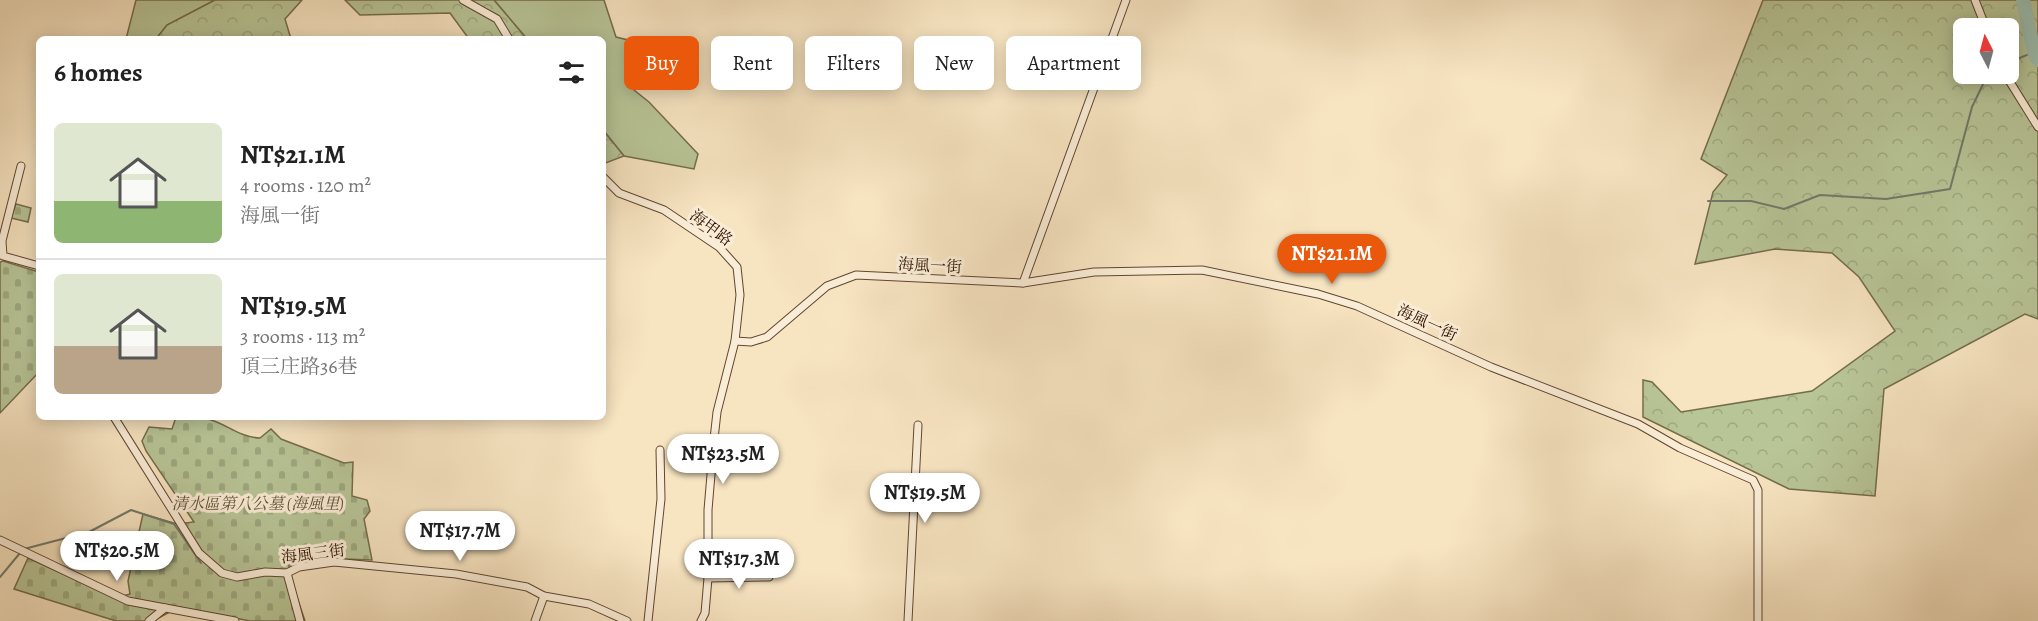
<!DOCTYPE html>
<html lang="en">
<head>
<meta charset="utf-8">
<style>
	:root { --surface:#fff; --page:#f2f2f2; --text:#222; --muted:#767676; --line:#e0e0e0; --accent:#ea580c }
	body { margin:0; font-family:Alegreya,"Noto Serif TC",serif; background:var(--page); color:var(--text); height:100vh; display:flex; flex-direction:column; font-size:22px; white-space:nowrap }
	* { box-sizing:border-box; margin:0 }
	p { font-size:20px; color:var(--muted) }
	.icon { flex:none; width:33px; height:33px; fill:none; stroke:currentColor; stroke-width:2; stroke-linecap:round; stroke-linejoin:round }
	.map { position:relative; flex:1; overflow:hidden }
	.sheet { position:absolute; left:36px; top:36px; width:570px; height:384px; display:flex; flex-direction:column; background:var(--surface); border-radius:9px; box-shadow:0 3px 15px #0003 }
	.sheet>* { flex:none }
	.hud { position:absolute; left:624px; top:36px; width:570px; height:54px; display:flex; gap:12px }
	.needle { width:39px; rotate:354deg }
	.buttons { position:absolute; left:1953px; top:18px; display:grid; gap:12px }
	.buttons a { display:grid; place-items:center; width:66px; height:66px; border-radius:9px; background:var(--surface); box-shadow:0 3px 15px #0003; font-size:30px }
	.price { position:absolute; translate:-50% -51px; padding:0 14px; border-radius:21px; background:#fff; color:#222; font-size:20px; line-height:39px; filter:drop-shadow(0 2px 3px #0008) }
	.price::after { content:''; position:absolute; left:50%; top:36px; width:18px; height:14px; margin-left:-9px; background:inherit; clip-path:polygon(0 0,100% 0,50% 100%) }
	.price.on { background:var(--accent); color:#fff }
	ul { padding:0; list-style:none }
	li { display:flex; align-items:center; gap:18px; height:150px; padding:0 18px }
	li+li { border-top:2px solid var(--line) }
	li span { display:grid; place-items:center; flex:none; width:168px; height:120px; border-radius:9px; color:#555 }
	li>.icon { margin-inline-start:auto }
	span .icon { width:72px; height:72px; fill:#fffc; stroke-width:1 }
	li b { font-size:26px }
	h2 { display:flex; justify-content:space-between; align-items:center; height:72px; padding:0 18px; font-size:26px }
	.tag { padding:0 21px; border-radius:9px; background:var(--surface); box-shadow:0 3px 15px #0003; font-size:21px; line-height:54px }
	.tag.on { background:var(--accent); color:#fff }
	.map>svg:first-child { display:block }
</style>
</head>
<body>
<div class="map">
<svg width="2038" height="621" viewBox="0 0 2038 621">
	<defs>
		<pattern id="forest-crowns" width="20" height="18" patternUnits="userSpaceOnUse" patternTransform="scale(1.5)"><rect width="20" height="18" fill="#b8c597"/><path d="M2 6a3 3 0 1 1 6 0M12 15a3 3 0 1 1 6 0" fill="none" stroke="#9ea880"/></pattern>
		<pattern id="cemetery-stones" width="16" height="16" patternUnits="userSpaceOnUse" patternTransform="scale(1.5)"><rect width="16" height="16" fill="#b8c597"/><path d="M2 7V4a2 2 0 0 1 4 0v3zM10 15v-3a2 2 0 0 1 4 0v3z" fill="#9ea880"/></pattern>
	</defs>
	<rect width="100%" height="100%" fill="#f7e4c1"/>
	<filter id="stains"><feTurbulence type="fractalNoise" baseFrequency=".00333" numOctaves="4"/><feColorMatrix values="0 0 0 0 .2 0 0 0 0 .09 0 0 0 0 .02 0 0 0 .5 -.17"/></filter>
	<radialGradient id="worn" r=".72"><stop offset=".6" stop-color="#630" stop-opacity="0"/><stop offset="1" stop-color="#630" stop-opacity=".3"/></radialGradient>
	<g fill="#b8c597" stroke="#746c4c" stroke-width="1.5">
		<polygon points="136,0 215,0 167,25 156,39 126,39"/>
		<polygon points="494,0 604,0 616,37 649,45 634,90 649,102 698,154 694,169 624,156 603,130 603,39 527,39"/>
	</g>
	<g fill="url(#forest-crowns)" stroke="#746c4c" stroke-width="1.5" fill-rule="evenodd">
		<polygon points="215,0 302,0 285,19 291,39 156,39 167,25"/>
		<polygon points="345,0 494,0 527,39 469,39 450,13 360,15"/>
		<path d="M1763,0h275v319l-13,-5 -141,75 -9,107 -86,-7 -146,-72v-37l9,2 29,30 131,-21 83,-60 -36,-54 -27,-24 -57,-4 -80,15 18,-72 14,-17 -26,-16zM1964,28h44v46h-44z"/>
		<polygon points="603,130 624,156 603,164"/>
	</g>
	<g fill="url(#cemetery-stones)" stroke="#746c4c" stroke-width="1.5">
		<polygon points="16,204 31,208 28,222 11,218"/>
		<polygon points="3,261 39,272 39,372 0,413 0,262"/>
		<path d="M176,417c9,0 21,-2 29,1 21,5 33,19 55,20l11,-9 10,10 63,24 9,-1 -1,34 15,4 3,11 -6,8 8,41 -30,-1 -53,6 1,12 15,44h-55l-71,-14 -26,14h-37l-102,-32 14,-31 88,40 14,-4 -2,-13 15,-67 34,10 17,-2 -48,-71 -4,-10 7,-14 23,2z"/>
	</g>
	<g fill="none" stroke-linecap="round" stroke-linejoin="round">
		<g stroke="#717a6a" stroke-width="2">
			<polyline points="2008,63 2034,52"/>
			<polyline points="1708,201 1751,201 1784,209 1820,195 1886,199 1950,189 1972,107 1988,74"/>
			<polyline points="24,549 89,532 131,510 174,524 201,563"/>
			<polyline points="0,577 20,553"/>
		</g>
		<polyline stroke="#9dbfb1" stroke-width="14" points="2023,0 2034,52 2038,60"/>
		<g stroke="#614630" stroke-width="9">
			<g id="minor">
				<polyline points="463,0 497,19 509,39"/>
				<polyline points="1975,0 1986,28"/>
				<polyline points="2005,74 2038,127"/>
				<polyline points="21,166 2,241 3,256 39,266"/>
				<polyline points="603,177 619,193 664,210 719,247 737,267 740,295 735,341 717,412 714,439 708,510 708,578 705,613 701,621"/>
				<polyline points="1023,283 1126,0"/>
				<polyline points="735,341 751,342 767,337 827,286 856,275 1023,283 1094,272 1202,270 1318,294 1357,306 1491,367 1638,424 1680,448 1753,480 1758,490 1758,621"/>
				<polyline points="114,417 199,553 222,573 237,577 265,572 287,573 299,567 334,562 456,574 527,587 544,596 589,604 627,621"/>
				<polyline points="0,540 128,601 235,621"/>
				<polyline points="287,573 300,621"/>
				<polyline points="708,578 769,577"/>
				<polyline points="149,621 165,608"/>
				<polyline points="535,621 544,596"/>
				<polyline points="648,621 661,499 660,450"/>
				<polyline points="908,621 918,425"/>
			</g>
		</g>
		<use href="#minor" stroke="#faedd7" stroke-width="7"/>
	</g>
	<g text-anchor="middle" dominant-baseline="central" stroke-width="6" stroke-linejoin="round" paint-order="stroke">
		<g font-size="16" fill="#2f1200" stroke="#faedd7">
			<text transform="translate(711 228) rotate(37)">海甲路</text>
			<text transform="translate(930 266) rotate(3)">海風一街</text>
			<text transform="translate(1427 323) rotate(25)">海風一街</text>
			<text transform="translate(313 554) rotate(-7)">海風三街</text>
		</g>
		<g font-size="16" font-style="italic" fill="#5f5135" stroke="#faedd7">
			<text x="258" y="504">清水區第八公墓 (海風里)</text>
		</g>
	</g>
	<rect width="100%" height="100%" filter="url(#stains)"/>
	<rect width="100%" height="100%" fill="url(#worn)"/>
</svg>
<div class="buttons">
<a><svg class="needle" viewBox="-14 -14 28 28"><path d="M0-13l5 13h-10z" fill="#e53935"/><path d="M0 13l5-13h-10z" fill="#767676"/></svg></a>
</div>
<b class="price on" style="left:1332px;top:285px">NT$21.1M</b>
<b class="price" style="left:723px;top:485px">NT$23.5M</b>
<b class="price" style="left:925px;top:524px">NT$19.5M</b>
<b class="price" style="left:460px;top:562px">NT$17.7M</b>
<b class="price" style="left:117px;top:582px">NT$20.5M</b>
<b class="price" style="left:739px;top:590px">NT$17.3M</b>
<div class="hud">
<a class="tag on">Buy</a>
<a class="tag">Rent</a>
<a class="tag">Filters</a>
<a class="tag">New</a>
<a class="tag">Apartment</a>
</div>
<section class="sheet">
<h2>6 homes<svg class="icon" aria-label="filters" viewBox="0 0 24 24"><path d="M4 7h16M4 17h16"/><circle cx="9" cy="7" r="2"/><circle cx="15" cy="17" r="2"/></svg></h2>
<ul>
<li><span style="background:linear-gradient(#dfe7d0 65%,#8fb573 0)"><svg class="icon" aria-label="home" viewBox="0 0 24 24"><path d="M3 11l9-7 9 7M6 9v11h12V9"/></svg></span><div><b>NT$21.1M</b><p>4 rooms · 120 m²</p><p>海風一街</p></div></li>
<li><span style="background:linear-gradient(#dfe7d0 60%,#b9a48a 0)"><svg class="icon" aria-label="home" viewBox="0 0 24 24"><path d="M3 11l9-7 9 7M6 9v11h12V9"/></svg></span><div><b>NT$19.5M</b><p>3 rooms · 113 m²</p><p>頂三庄路36巷</p></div></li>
</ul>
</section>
</div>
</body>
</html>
